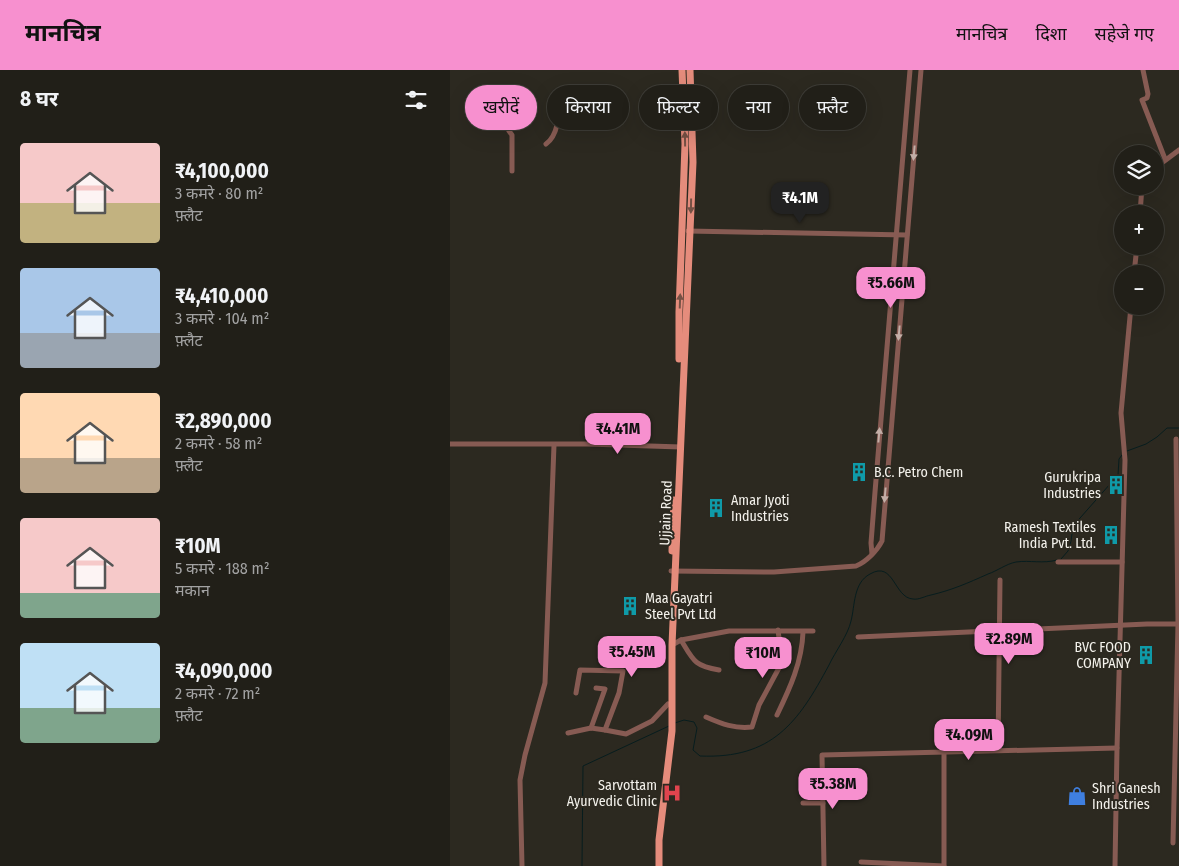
<!DOCTYPE html>
<html lang="hi">
<head>
<meta charset="utf-8">
<style>
	:root { --surface:#211f18; --page:#2d2c25; --text:#f1f3f6; --muted:#a2a2a2; --line:#3e3d37; --accent:#f790cf }
	body { margin:0; font-family:"Fira Sans Condensed","Noto Sans Devanagari",sans-serif; background:var(--page); color:var(--text); height:100vh; display:flex; flex-direction:column; font-size:19px; white-space:nowrap }
	* { box-sizing:border-box; margin:0 }
	p { font-size:16px; color:var(--muted) }
	.icon { flex:none; width:28px; height:28px; fill:none; stroke:currentColor; stroke-width:2; stroke-linecap:round; stroke-linejoin:round }
	.map { position:relative; flex:1; overflow:hidden }
	.details { display:flex; flex-direction:column; background:var(--surface); width:450px }
	.details>* { flex:none }
	.hud { position:absolute; left:15px; top:15px; width:475px; height:45px; display:flex; gap:10px }
	.tools { position:absolute; left:664px; top:75px; display:grid; gap:10px }
	.tools a { display:grid; place-items:center; width:50px; height:50px; border-radius:50%; background:var(--surface); box-shadow:0 5px 20px #0002,0 0 0 1px var(--line); font-size:25px }
	.price { position:absolute; translate:-50% -42px; padding:0 11px; border-radius:10px; background:var(--accent); color:#111; font-size:16px; line-height:32px; filter:drop-shadow(0 1px 2px #0008) }
	.price::after { content:''; position:absolute; left:50%; top:30px; width:15px; height:11px; margin-left:-8px; background:inherit; clip-path:polygon(0 0,100% 0,50% 100%) }
	.price.current { background:#222; color:#fff }
	ul { padding:0; list-style:none }
	li { display:flex; align-items:center; gap:15px; height:125px; padding:0 20px }
	li span { display:grid; place-items:center; flex:none; width:140px; height:100px; border-radius:5px; color:#555 }
	li>.icon { margin-inline-start:auto }
	span .icon { width:60px; height:60px; fill:#fffc; stroke-width:1 }
	li b { font-size:21px }
	h2 { display:flex; justify-content:space-between; align-items:center; height:60px; padding:0 20px; font-size:21px }
	.tag { padding:0 18px; border-radius:22px; background:var(--surface); box-shadow:0 5px 20px #0002,0 0 0 1px var(--line); font-size:18px; line-height:45px }
	.tag.current { background:var(--accent); color:#111 }
	header { display:flex; align-items:center; gap:30px; box-sizing:border-box; height:70px; padding:0 25px; background:var(--accent); color:#111 }
	header strong { font-size:24px }
	nav { display:flex; gap:28px; margin-inline-start:auto; font-size:18px }
	main { display:flex; flex:1; min-height:0 }
	.map>svg:first-child { display:block }
</style>
</head>
<body>
<header>
<strong>मानचित्र</strong>
<nav><a>मानचित्र</a><a>दिशा</a><a>सहेजे गए</a></nav>
</header>
<main>
<section class="details">
<h2>8 घर<svg class="icon" aria-label="filters" viewBox="0 0 24 24"><path d="M4 7h16M4 17h16"/><circle cx="9" cy="7" r="2"/><circle cx="15" cy="17" r="2"/></svg></h2>
<ul>
<li><span style="background:linear-gradient(#f6c9c9 60%,#c2b280 0)"><svg class="icon" aria-label="home" viewBox="0 0 24 24"><path d="M3 11l9-7 9 7M6 9v11h12V9"/></svg></span><div><b>₹4,100,000</b><p>3 कमरे · 80 m²</p><p>फ़्लैट</p></div></li>
<li><span style="background:linear-gradient(#a9c7e8 65%,#9aa5b1 0)"><svg class="icon" aria-label="home" viewBox="0 0 24 24"><path d="M3 11l9-7 9 7M6 9v11h12V9"/></svg></span><div><b>₹4,410,000</b><p>3 कमरे · 104 m²</p><p>फ़्लैट</p></div></li>
<li><span style="background:linear-gradient(#ffd9b3 65%,#b9a48a 0)"><svg class="icon" aria-label="home" viewBox="0 0 24 24"><path d="M3 11l9-7 9 7M6 9v11h12V9"/></svg></span><div><b>₹2,890,000</b><p>2 कमरे · 58 m²</p><p>फ़्लैट</p></div></li>
<li><span style="background:linear-gradient(#f6c9c9 75%,#7fa58c 0)"><svg class="icon" aria-label="home" viewBox="0 0 24 24"><path d="M3 11l9-7 9 7M6 9v11h12V9"/></svg></span><div><b>₹10M</b><p>5 कमरे · 188 m²</p><p>मकान</p></div></li>
<li><span style="background:linear-gradient(#bfe0f5 65%,#7fa58c 0)"><svg class="icon" aria-label="home" viewBox="0 0 24 24"><path d="M3 11l9-7 9 7M6 9v11h12V9"/></svg></span><div><b>₹4,090,000</b><p>2 कमरे · 72 m²</p><p>फ़्लैट</p></div></li>
</ul>
</section>
<div class="map">
<svg width="729" height="796" viewBox="0 0 729 796">
	<rect width="100%" height="100%" fill="#2c2920"/>
	<g fill="none" stroke-linecap="round" stroke-linejoin="round">
		<g stroke="#071d1e" stroke-width="1">
			<polyline points="677,381 696,374 707,367 717,358 729,358"/>
			<polyline points="611,489 618,481 621,471 623,456 668,405 669,389 672,385"/>
			<path d="M225,653l9,-3 10,2 3,6 -4,22 7,6c72,3 98,-33 129,-91 6,-13 19,-30 22,-44 4,-15 2,-38 19,-47 24,-14 24,24 43,25 6,1 12,-3 18,-4 21,-5 37,-12 57,-21 9,-3 18,-10 28,-12 14,-2 27,2 41,-2"/>
			<polyline points="132,796 133,696 219,656"/>
		</g>
		<g stroke="#875b53" stroke-width="5">
			<polyline points="693,0 698,24 697,28 692,30 715,89"/>
			<polyline points="59,61 62,65 62,101"/>
			<path d="M96,74c14,-10 13,-35 14,-51"/>
			<polyline points="705,98 729,80"/>
			<polyline points="690,144 692,116"/>
			<polyline points="238,161 457,165"/>
			<polyline points="684,204 687,176"/>
			<polyline points="0,374 137,374 231,377"/>
			<polyline points="422,484 421,473 425,422 460,0"/>
			<polyline points="608,492 672,492"/>
			<path d="M221,501l103,1 82,-6c10,-4 21,-15 26,-25l39,-471"/>
			<polyline points="408,567 697,554 729,554"/>
			<path d="M231,570c12,20 13,26 38,30"/>
			<polyline points="222,575 231,570 279,561 363,561"/>
			<polyline points="126,623 130,600 173,601 169,623 155,660 176,664 202,651 218,634"/>
			<path d="M327,645c13,-27 25,-53 26,-83"/>
			<path d="M256,647c16,7 29,12 46,10l7,-22 21,-39 1,-12 -3,-24"/>
			<polyline points="141,658 155,619 146,618"/>
			<polyline points="118,663 141,658 155,660"/>
			<polyline points="548,680 550,510"/>
			<polyline points="353,733 373,733"/>
			<polyline points="723,773 728,554 726,369"/>
			<polyline points="411,792 494,796"/>
			<polyline points="72,796 70,710 75,685 95,613 104,375"/>
			<polyline points="374,796 372,685 667,678"/>
			<polyline points="494,796 494,682"/>
			<polyline points="665,796 667,678 675,390 671,343 681,236"/>
		</g>
		<g stroke="#e58c7c" stroke-width="7">
			<polyline points="229,289 229,242 235,74 232,0"/>
			<polyline points="222,481 224,430"/>
			<polyline points="209,796 209,770 222,661 222,575 243,92 240,0"/>
		</g>
	</g>
	<defs><path id="oneway-solid" d="M-6-.8H1V-3.2L6.5 0L1 3.2V.8H-6Z" transform="scale(1.25)"/></defs>
	<g fill="#765145">
		<use href="#oneway-solid" transform="translate(235 69) rotate(-91)"/>
		<use href="#oneway-solid" transform="translate(241 136) rotate(91)"/>
		<use href="#oneway-solid" transform="translate(230 231) rotate(-88)"/>
	</g>
	<g fill="#c3aea7">
		<use href="#oneway-solid" transform="translate(464 83) rotate(95)"/>
		<use href="#oneway-solid" transform="translate(449 263) rotate(95)"/>
		<use href="#oneway-solid" transform="translate(429 365) rotate(-85)"/>
		<use href="#oneway-solid" transform="translate(435 425) rotate(95)"/>
	</g>
	<defs>
		<g id="building-bare" transform="scale(1.5)"><path d="M-4-6H4V6H1V3H-1V6H-4ZM-2.5-4.3h1.7v1.8h-1.7ZM.8-4.3h1.7v1.8H.8ZM-2.5-1h1.7V.8h-1.7ZM.8-1h1.7V.8H.8Z" fill="#0f9aa8" stroke="#2c2920" stroke-width="2.5" paint-order="stroke"/></g>
		<g id="hospital-bare" transform="scale(1.5)"><path d="M-5-5h3v3.5h4V-5h3V5h-3V1.5h-4V5h-3Z" fill="#e0444e" stroke="#2c2920" stroke-width="2.5" paint-order="stroke"/></g>
		<g id="shop-bare" transform="scale(1.5)"><path d="M-5-2.5h2.3a2.7 3.5 0 0 1 5.4 0H5L5.5 6h-11ZM-1.5-2.5h3a1.5 2.3 0 0 0-3 0Z" fill="#3f7fe0" stroke="#2c2920" stroke-width="2.5" paint-order="stroke"/></g>
	</defs>
	<g fill-rule="evenodd">
		<use href="#building-bare" x="409" y="402"/>
		<use href="#building-bare" x="666" y="415"/>
		<use href="#building-bare" x="266" y="438"/>
		<use href="#building-bare" x="661" y="465"/>
		<use href="#building-bare" x="180" y="536"/>
		<use href="#building-bare" x="696" y="585"/>
		<use href="#hospital-bare" x="222" y="723"/>
		<use href="#shop-bare" x="627" y="726"/>
	</g>
	<g text-anchor="middle" dominant-baseline="central" stroke-width="4" stroke-linejoin="round" paint-order="stroke">
		<g font-size="14" fill="#f4f2ec" stroke="#2c2920" text-anchor="start">
			<text x="424" y="402">B.C. Petro Chem</text>
			<text x="651" y="407" text-anchor="end">Gurukripa<tspan x="651" dy="16">Industries</tspan></text>
			<text x="281" y="430">Amar Jyoti<tspan x="281" dy="16">Industries</tspan></text>
			<text x="646" y="457" text-anchor="end">Ramesh Textiles<tspan x="646" dy="16">India Pvt. Ltd.</tspan></text>
			<text x="195" y="528">Maa Gayatri<tspan x="195" dy="16">Steel Pvt Ltd</tspan></text>
			<text x="681" y="577" text-anchor="end">BVC FOOD<tspan x="681" dy="16">COMPANY</tspan></text>
			<text x="207" y="715" text-anchor="end">Sarvottam<tspan x="207" dy="16">Ayurvedic Clinic</tspan></text>
			<text x="642" y="718">Shri Ganesh<tspan x="642" dy="16">Industries</tspan></text>
		</g>
		<g font-size="14" fill="#f4f2ec" stroke="#2c2920">
			<text transform="translate(216 443) rotate(-88)">Ujjain Road</text>
		</g>
	</g>
</svg>
<div class="tools">
<a><svg class="icon" aria-label="layers" viewBox="0 0 24 24"><path d="M12 4l9 5-9 5-9-5zM3 14l9 5 9-5"/></svg></a>
<a>+</a>
<a>−</a>
</div>
<b class="price current" style="left:350px;top:154px">₹4.1M</b>
<b class="price" style="left:441px;top:239px">₹5.66M</b>
<b class="price" style="left:168px;top:385px">₹4.41M</b>
<b class="price" style="left:559px;top:595px">₹2.89M</b>
<b class="price" style="left:182px;top:608px">₹5.45M</b>
<b class="price" style="left:313px;top:609px">₹10M</b>
<b class="price" style="left:519px;top:691px">₹4.09M</b>
<b class="price" style="left:383px;top:740px">₹5.38M</b>
<div class="hud">
<a class="tag current">खरीदें</a>
<a class="tag">किराया</a>
<a class="tag">फ़िल्टर</a>
<a class="tag">नया</a>
<a class="tag">फ़्लैट</a>
</div>
</div>
</main>
</body>
</html>
